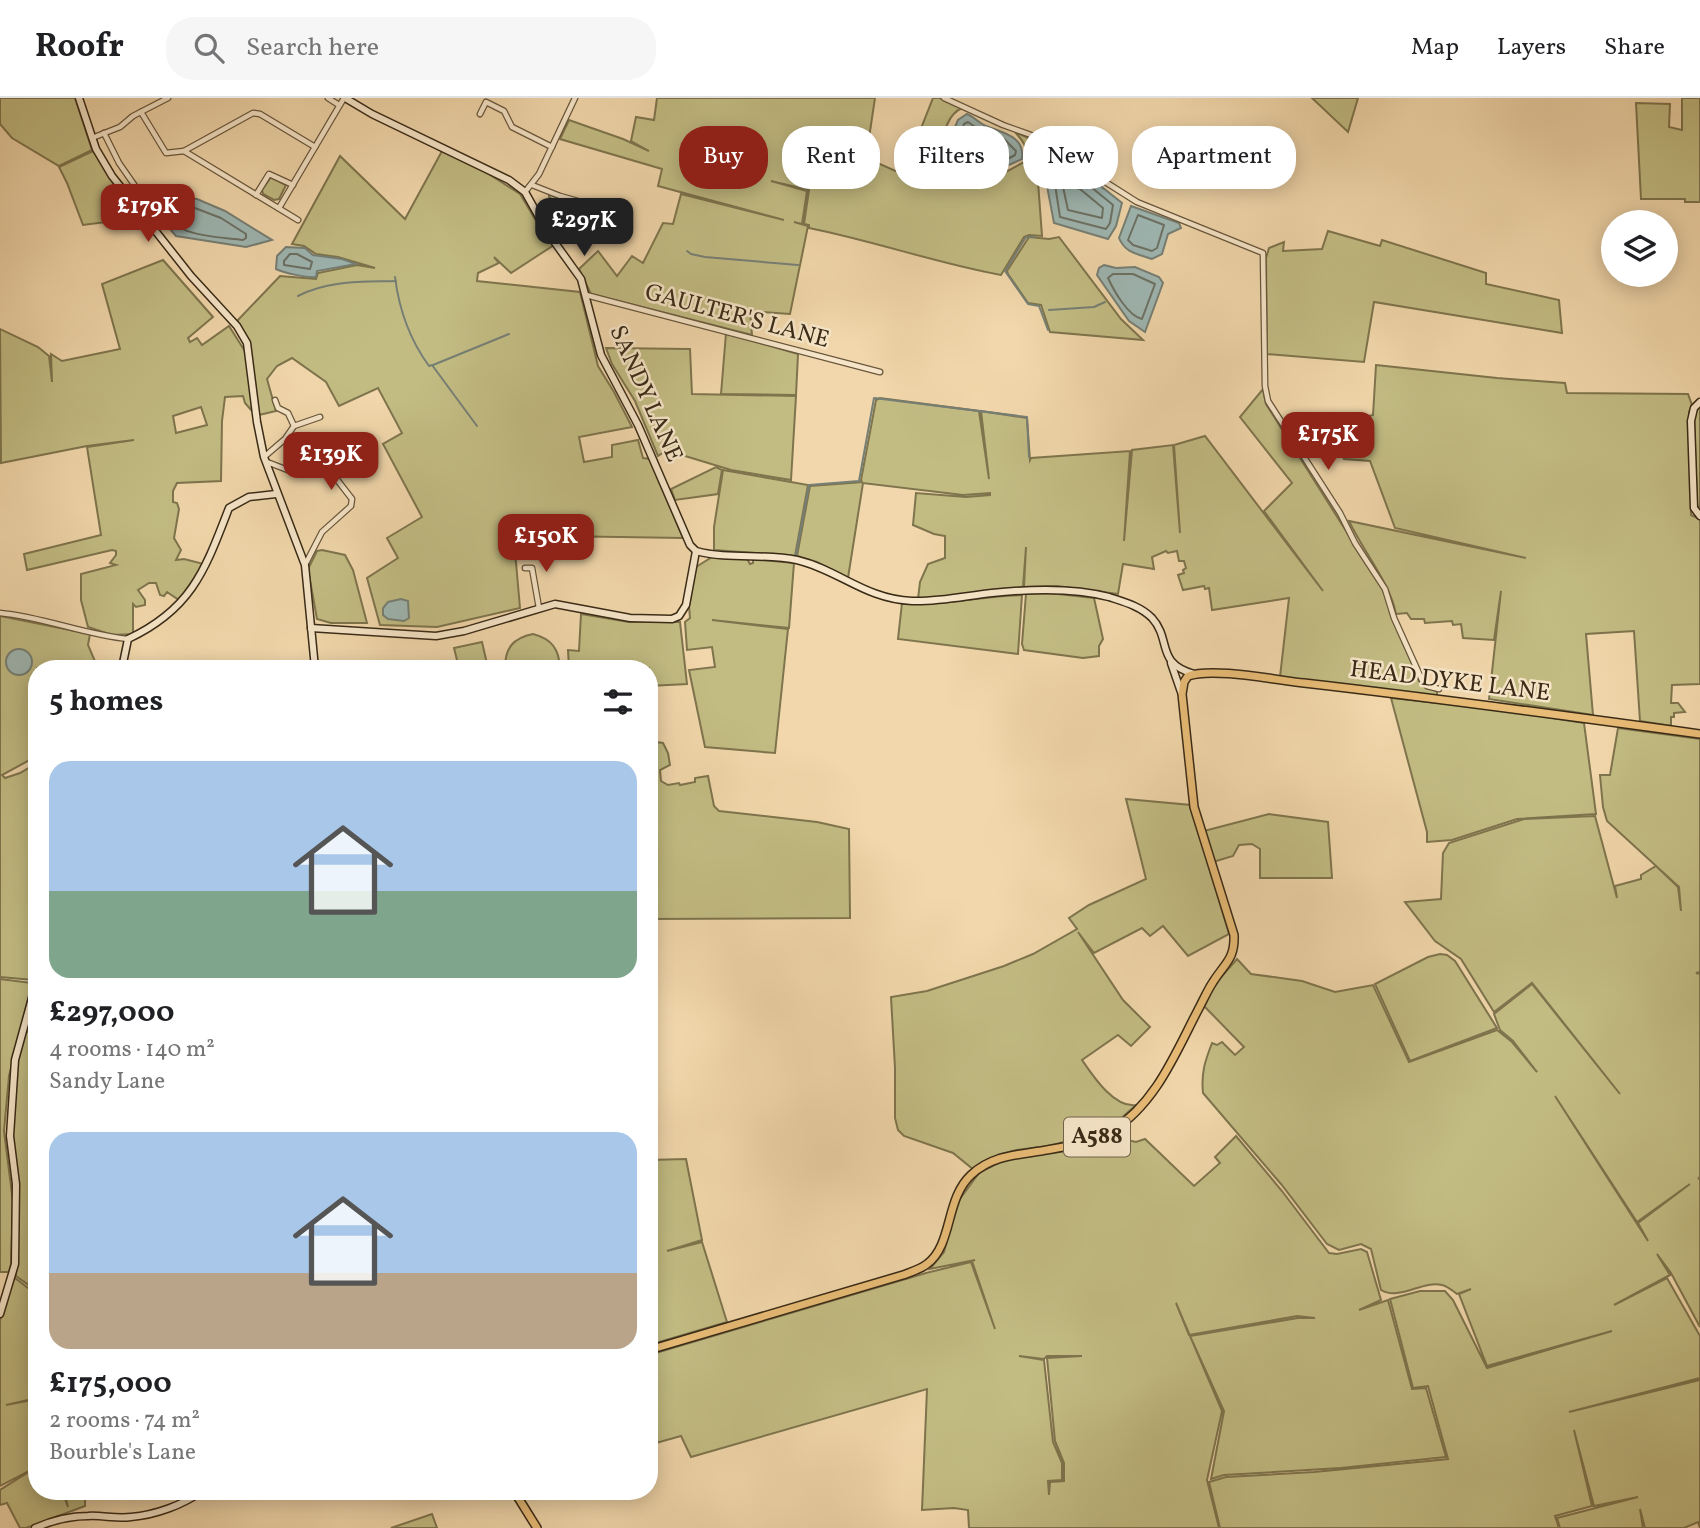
<!DOCTYPE html>
<html lang="en">
<head>
<meta charset="utf-8">
<style>
	:root { --surface:#fff; --page:#f6f6f6; --text:#202124; --muted:#757577; --line:#e0e0e0; --accent:#8f2418 }
	body { margin:0; font-family:Vollkorn,serif; background:var(--page); color:var(--text); height:100vh; display:flex; flex-direction:column; font-size:26px; white-space:nowrap }
	* { box-sizing:border-box; margin:0 }
	p { font-size:23px; color:var(--muted) }
	.icon { flex:none; width:38px; height:38px; fill:none; stroke:currentColor; stroke-width:2; stroke-linecap:round; stroke-linejoin:round }
	.map { position:relative; flex:1; overflow:hidden }
	.drawer { position:absolute; left:28px; top:562px; width:630px; height:840px; display:flex; flex-direction:column; background:var(--surface); border-radius:28px; box-shadow:0 4px 18px #0003 }
	.drawer>* { flex:none }
	.hud { position:absolute; left:679px; top:28px; width:665px; height:63px; display:flex; gap:14px }
	.fabs { position:absolute; left:1601px; top:112px; display:grid; gap:14px }
	.fabs a { display:grid; place-items:center; width:77px; height:77px; border-radius:50%; background:var(--surface); box-shadow:0 4px 18px #0003; font-size:35px }
	.price { position:absolute; translate:-50% -60px; padding:0 16px; border-radius:14px; background:var(--accent); color:#fff; font-size:23px; line-height:46px; filter:drop-shadow(0 2px 4px #0008) }
	.price::after { content:''; position:absolute; left:50%; top:42px; width:21px; height:16px; margin-left:-10px; background:inherit; clip-path:polygon(0 0,100% 0,50% 100%) }
	.price.active { background:#222; color:#fff }
	ul { padding:0; list-style:none }
	li { display:grid; align-content:center; gap:14px; height:371px; padding:0 21px }
	li span { display:grid; place-items:center; height:217px; border-radius:21px; color:#555 }
	li>.icon { margin-inline-start:auto }
	span .icon { width:126px; height:126px; fill:#fffc; stroke-width:1 }
	li b { font-size:30px }
	h2 { display:flex; justify-content:space-between; align-items:center; height:84px; padding:0 21px; font-size:30px }
	.chip { padding:0 24px; border-radius:28px; background:var(--surface); box-shadow:0 4px 18px #0003; font-size:24px; line-height:63px }
	.chip.active { background:var(--accent); color:#fff }
	header { display:flex; align-items:center; gap:42px; box-sizing:border-box; height:98px; padding:0 35px; background:var(--surface); border-bottom:2px solid var(--line) }
	header strong { font-size:33px }
	nav { display:flex; gap:38px; margin-inline-start:auto; font-size:24px }
	.search { width:490px; height:63px; background:var(--page); display:flex; align-items:center; gap:18px; box-sizing:border-box; padding:0 24px; border-radius:28px; color:var(--muted); font-size:26px }
	.map>svg:first-child { display:block }
</style>
</head>
<body>
<header>
<strong>Roofr</strong>
<div class="search"><svg class="icon" aria-label="search" viewBox="0 0 24 24"><circle cx="10" cy="10" r="6"/><path d="M15 15l6 6"/></svg>Search here</div>
<nav><a>Map</a><a>Layers</a><a>Share</a></nav>
</header>
<div class="map">
<svg width="1700" height="1430" viewBox="0 0 1700 1430">
	<rect width="100%" height="100%" fill="#f1d7ab"/>
	<filter id="stains"><feTurbulence type="fractalNoise" baseFrequency=".00286" numOctaves="4"/><feColorMatrix values="0 0 0 0 .2 0 0 0 0 .09 0 0 0 0 .02 0 0 0 .5 -.17"/></filter>
	<radialGradient id="worn" r=".72"><stop offset=".6" stop-color="#630" stop-opacity="0"/><stop offset="1" stop-color="#630" stop-opacity=".3"/></radialGradient>
	<g fill="#c2bc83" stroke="#7e744d" stroke-width="2" fill-rule="evenodd">
		<polygon points="0,0 75,0 92,52 59,68 12,40 0,26"/>
		<path d="M657,0h218l-9,60 34,15 18,-37 15,-38h7l22,10c-14,6 -18,24 -21,38l7,14 10,12 33,8 33,-18c5,-14 0,-20 -9,-30l20,9 7,95 -13,-1 -5,2 -23,38c-65,-12 -127,-34 -192,-47v-3l-5,-1 5,-34 -38,-9 36,10 -5,33 -8,-2 14,4 -18,88 -40,-3 2,24 -161,-41 -12,-25 19,-18 19,25 15,-20 11,7 20,-40 10,1 8,-30 103,26 -126,-34 4,-17 -102,-30 9,-19 54,19 26,12 -18,-10 5,-24 18,3z"/>
		<polygon points="1312,0 1358,0 1348,34"/>
		<polygon points="1682,0 1700,0 1700,104 1685,104 1685,101 1641,101 1636,5 1670,6 1669,29 1682,32"/>
		<polygon points="93,53 138,120 83,127 67,85 59,69"/>
		<polygon points="442,53 484,73 520,96 538,126 554,147 511,175 494,159 499,165 478,175 477,183 580,194 598,268 614,294 632,329 579,339 584,364 612,359 612,347 638,342 643,360 650,361 683,440 555,438 554,445 515,453 520,510 437,529 380,527 367,480 398,460 387,440 422,419 383,346 402,335 378,290 339,308 326,284 292,260 277,268 267,281 276,313 259,317 250,245 237,223 280,178 316,181 318,175 357,167 375,170 338,159 316,156 304,148 292,146 340,58 405,121"/>
		<polygon points="271,79 286,87 279,101 274,102 263,96 262,92"/>
		<polygon points="549,96 592,112 587,128 549,99"/>
		<polygon points="1328,133 1380,148 1382,142 1486,175 1486,186 1559,202 1562,235 1374,204 1364,264 1267,256 1266,160 1269,150 1284,144 1283,153 1322,151"/>
		<polygon points="1029,139 1049,141 1059,139 1121,221 1143,242 1050,234 1041,207 1028,205 1008,176 1007,173"/>
		<path d="M163,162l50,57 -25,21 2,4 7,-4 5,7 27,-19 19,30 4,55 -7,-8 -2,-7 -18,1 -3,24 -1,60 -44,2 -4,8v11l4,1 2,6 -5,29 7,12 -5,10 8,-1 20,5 -25,36 -12,-8 -3,4 -4,-1 -4,-12h-7l-11,7 7,10v5l-9,2 -3,-3v30l-21,1 -24,-8 -7,-27v-26l35,-9 -6,-2 6,-8v-4l-4,-1 -85,20 -3,-16 77,-19 -14,-88 47,-7 -47,6 -86,17 -1,-134 38,18 11,9 3,26 -1,-28 11,7 58,-12 -18,-65zM201,309l6,18 -31,8 -3,-17z"/>
		<polygon points="726,235 798,256 796,297 721,296"/>
		<polygon points="606,250 690,251 692,296 796,298 791,382 731,372 672,354 664,354 658,358 635,303 612,266"/>
		<path d="M1376,267l121,13 68,5 2,10 121,1 4,11 -3,7 2,103 9,4v165l-28,1 -1,18h7l7,9 -11,1v4h-3v9l-31,-5 -6,-90 -48,3 7,81 -104,-16 12,-108 -7,49 -31,-2 -2,-14 -8,1 -1,-4 -27,2 -1,-4h-13l-4,-6 -11,1c-6,-31 -33,-63 -47,-93l177,37 -131,-30 -25,-67 -26,-2 -18,-32 47,-12z"/>
		<polygon points="1263,291 1266,306 1382,490 1419,583 1437,594 1437,598 1280,579 1289,500 1212,512 1209,490 1205,491 1204,488 1183,492 1178,477 1184,475 1183,472 1186,470 1184,463 1179,463 1177,453 1168,455 1166,453 1152,459 1154,471 1123,466 1118,496 1057,488 1024,489 1026,449 1023,489 946,500 918,501 920,484 928,466 945,460 945,438 934,436 913,427 916,395 966,399 990,397 990,395 963,397 863,385 848,480 817,464 797,458 810,388 862,384 861,382 876,302 880,300 979,313 989,381 981,313 1027,320 1030,362 1031,360 1130,353 1124,443 1132,352 1173,347 1180,435 1174,347 1205,338 1323,493 1264,413 1292,385 1240,319"/>
		<polygon points="1696,310 1700,311 1700,412 1697,407 1694,320"/>
		<polygon points="716,369 722,372 718,396 675,402 671,391"/>
		<polygon points="723,372 808,387 795,458 714,452 714,429"/>
		<polygon points="322,452 345,457 353,472 367,525 331,525 317,521 308,471 317,453"/>
		<polygon points="712,459 747,461 750,466 753,465 753,461 794,465 789,530 712,522 788,531 775,655 705,649 689,572 715,569 712,549 687,552 685,524 690,520 689,508 696,469"/>
		<polygon points="1049,495 1094,500 1103,541 1099,548 1099,558 1083,560 1024,552 1022,546 1026,496"/>
		<path d="M1022,497l-4,59 -120,-15 4,-36c41,3 80,-7 120,-8z"/>
		<polygon points="581,516 629,524 680,524 687,586 649,588 649,570 569,570 568,552 579,553"/>
		<polygon points="0,518 90,536 88,547 97,568 97,570 37,570 37,658 2,677 5,680 20,675 37,665 37,873 33,882 0,879"/>
		<path d="M533,536c19,5 26,15 27,34h-55c0,-20 8,-30 28,-34z"/>
		<polygon points="482,544 488,570 459,570 454,550"/>
		<polygon points="1391,600 1495,611 1584,625 1596,716 1517,721 1452,742 1427,744 1427,734"/>
		<path d="M1618,630l82,11v233l-4,1 4,1v203l-2,2 2,-1v149l-29,-54 -14,-19 13,21 -56,30 53,-27 33,58v42l-131,34 131,-32v148l-2,-6 -14,6h-39l-5,-19 3,19h-83l-3,-10 81,-21 -44,9 -20,-76 18,76 -37,10 4,12h-339l-11,-46 17,-5 88,-5 134,-13 -20,-73 -15,2 -23,-89 30,-8h25l8,9 34,68 125,-37 -125,35 -28,-72 12,-5 -14,5c-4,-3 -10,-8 -15,-9 -19,-5 -43,16 -61,5l-10,-41 -10,-5 -22,6 -12,-6 -46,-60 -78,-91c-2,-20 2,-32 9,-50l5,2 5,-3 13,13 9,-8 -41,-42 11,-20 23,-26 14,15 51,7 33,11 38,-7 36,77 88,-32 15,12 25,30 -24,-31 -13,-11 -6,-16 38,-30 88,110 -88,-111 -38,29 -33,-53 -26,-18 -30,-39 36,-3 2,-46 6,-10 75,-24 71,-3 22,82 -2,-12 26,-7v-4l15,-9 22,21 3,24 -2,-24 -72,-66 -4,-14 -3,-32h10zM1555,998l82,126 53,-38 -52,39 10,18z"/>
		<polygon points="649,643 663,645 668,655 670,667 660,672 661,683 668,687 679,685 680,687 695,684 695,680 708,678 714,708 719,713 817,724 849,731 850,820 649,821"/>
		<path d="M1126,701l65,6 38,129 -41,22 -25,-30 -13,10 -8,-8 -48,25 -16,-21 45,68 27,27 -19,19 -13,-11 -36,25c11,16 32,48 54,45l-28,25 -59,16 -33,4 -18,5 -24,15 -21,-17 -49,-17 -6,-6 -3,-12v-50l-4,-71 36,-6 77,-25 29,-12 44,-25 -8,-11 20,-13 57,-26z"/>
		<polygon points="1269,716 1328,724 1332,780 1260,780 1260,751 1252,746 1239,747 1233,758 1213,764 1204,733"/>
		<polygon points="1440,856 1447,857 1455,863 1497,930 1410,963 1375,886 1428,859"/>
		<polygon points="0,881 32,885 9,978 4,1033 13,1104 11,1166 9,1174 0,1174"/>
		<polygon points="37,929 37,1193 16,1178 19,1105 12,1034 15,966 25,935"/>
		<path d="M1110,1038l26,6 9,-3 49,47 26,-23 -5,-6 21,-21 46,55 47,62 8,1 24,-5 6,3 14,48 -22,10 29,-10 24,89 14,-1 20,69 -105,11 -117,7 -13,4 13,-68 -34,-75 108,-18h17l-18,-2 -108,19 -13,-32 46,108 -15,69 12,48h-250l-1,-18 -14,-2 -32,2 5,-121 -236,68 -10,-21 -32,9v-26l4,-2 -4,1v-63l277,-82 45,-11 24,67 -23,-68 3,-1 -45,9 14,-17 13,-49 22,-30 26,-14 71,-13zM1019,1258l25,3 3,-3h35l-35,2 8,83 9,22v18l-14,1 -1,13 -1,-14 14,-1v-17l-9,-21 -9,-82z"/>
		<polygon points="686,1061 702,1142 667,1153 702,1144 727,1224 649,1247 649,1062"/>
		<polygon points="15,1180 37,1197 37,1300 6,1307 37,1301 37,1393 62,1393 68,1409 64,1393 85,1393 85,1408 26,1430 20,1430 7,1405 0,1407 0,1392 35,1370 0,1388 0,1222 10,1189"/>
		<polygon points="432,1416 437,1430 391,1430"/>
	</g>
	<g fill="#9eb7b3" stroke="#767f75" stroke-width="2">
		<path d="M967,16c7,3 12,9 19,12 17,7 39,10 36,33l-33,15 -25,-6 -9,-7 -7,-10 1,-10 9,-21z"/>
		<polygon points="1060,65 1088,78 1122,105 1116,128 1108,141 1054,125 1047,88 1048,71"/>
		<polygon points="162,91 183,100 197,101 225,113 272,142 246,149 176,138 164,124 149,100"/>
		<path d="M1131,108l48,17 2,5 -13,6 -6,20 -10,5c-14,-5 -27,-6 -33,-21z"/>
		<path d="M286,149l19,1 8,7 29,4 14,5 -39,7 -1,6c-9,1 -32,-4 -40,-8l1,-13z"/>
		<polygon points="1104,167 1116,170 1135,169 1159,179 1163,185 1145,234 1129,223 1097,177 1099,170"/>
		<polygon points="401,501 408,503 409,520 404,523 388,521 383,517 383,510 388,504"/>
		<circle cx="19" cy="564" r="13"/>
	</g>
	<g fill="none" stroke-linecap="round" stroke-linejoin="round">
		<g stroke="#6c7165" stroke-width="2">
			<path d="M968,24l16,11 20,6 12,12 -1,4 -11,6h-8l-6,-11 -9,-2 -7,3 -4,10c-7,2 -12,-7 -14,-13l8,-24z"/>
			<polygon points="1060,73 1085,84 1113,107 1110,125 1106,131 1060,119 1054,80 1055,75"/>
			<polygon points="1065,86 1080,91 1103,110 1102,120 1068,112 1063,89"/>
			<path d="M166,99l55,21 25,16v4l-3,2c-29,-4 -79,-2 -82,-41z"/>
			<polygon points="1138,117 1164,127 1157,150 1152,153 1133,147 1128,142"/>
			<polygon points="297,156 312,164 310,171 284,167 284,163 290,156"/>
			<path d="M1113,176h20l22,10 -13,35c-14,-3 -28,-28 -34,-41z"/>
		</g>
		<g stroke="#767f75" stroke-width="2">
			<polyline points="1035,139 1026,139 1005,173 1028,206 1039,208 1048,232"/>
			<polyline points="687,153 691,156 705,159 798,167"/>
			<path d="M395,179c4,32 15,63 34,89l3,-1 45,61"/>
			<path d="M298,198c30,-16 65,-14 98,-15"/>
			<polyline points="1049,212 1094,209 1105,204"/>
			<polyline points="433,267 509,236"/>
			<polyline points="796,457 809,387 859,383 874,300 1027,319 1029,359"/>
		</g>
		<g stroke="#68563c" stroke-width="7">
			<g id="street">
				<polyline points="328,0 339,7"/>
				<polyline points="944,0 1003,27 1031,37 1137,104 1263,155 1265,288 1268,303 1340,415 1355,445 1385,491 1394,520 1422,582 1427,588 1439,591"/>
				<polyline points="141,14 166,55 184,53 298,122"/>
				<polyline points="480,16 486,4 504,13 512,29 552,49"/>
				<polyline points="104,35 119,65 142,98"/>
				<polyline points="92,40 120,29 133,18 168,0"/>
				<polyline points="184,53 253,15 260,16 315,49"/>
				<polyline points="532,87 560,98 627,117"/>
				<polyline points="525,94 539,76 575,0"/>
				<polyline points="256,97 269,76 293,87"/>
				<polyline points="279,110 344,0"/>
				<polyline points="586,197 880,274"/>
				<polyline points="275,302 278,310 288,315 294,328"/>
				<polyline points="264,359 285,341 294,328 320,319"/>
				<polyline points="267,364 293,374 328,370 352,401 351,408 322,434 305,467"/>
				<polyline points="525,470 532,470 539,510"/>
				<path d="M0,515c43,4 86,22 128,26"/>
			</g>
		</g>
		<g stroke="#3a2b17" stroke-width="9">
			<g id="secondary">
				<polyline points="79,0 96,51 112,78 191,178 237,228 247,245 257,324 264,359 305,467 315,570"/>
				<path d="M345,0l27,16 137,66 16,12 23,41 33,46 20,76 37,70 52,120 6,6c33,9 68,2 101,9 42,10 68,39 115,41 27,1 53,-5 80,-8 38,-4 80,-6 117,4 15,5 31,9 43,21 20,22 3,45 42,56"/>
				<polyline points="1700,304 1694,310 1691,323 1694,410 1700,418"/>
				<polyline points="311,530 436,538 464,533 555,506 630,520 672,521 679,518 686,507 696,453"/>
				<polyline points="1171,565 1181,594"/>
				<path d="M122,570l6,-29c64,-30 77,-69 101,-131l20,-11 27,-3"/>
				<polyline points="0,1216 15,1166 16,1086 10,1038 15,962 37,882"/>
				<path d="M35,1430c16,-7 35,-12 53,-12 14,-1 28,3 43,1 24,-2 52,-12 71,-26"/>
			</g>
		</g>
		<g stroke="#3a2b17" stroke-width="10">
			<g id="primary">
				<path d="M649,1252l254,-75c8,-3 18,-6 24,-11 26,-19 18,-65 44,-89 20,-19 44,-20 70,-24 22,-4 52,-8 71,-20 44,-28 63,-77 86,-121 5,-9 9,-19 15,-28 12,-19 22,-23 21,-47l-40,-128 -12,-113 2,-12 4,-6c25,-9 87,4 116,7 132,15 264,33 396,51"/>
				<polyline points="514,1393 537,1430"/>
			</g>
		</g>
		<use href="#street" stroke="#f6e5c8" stroke-width="4.5"/>
		<use href="#secondary" stroke="#f6e5c8" stroke-width="6"/>
		<use href="#primary" stroke="#e8bc76" stroke-width="7"/>
	</g>
	<g text-anchor="middle" dominant-baseline="central" stroke-width="5" stroke-linejoin="round" paint-order="stroke">
		<rect fill="#f6e5c8" stroke="#72634c" stroke-width="2" x="1064" y="1019.5" width="66" height="39" rx="5"/>
		<g font-size="23" font-weight="bold" fill="#3a2b17">
			<text x="1097" y="1039">A588</text>
		</g>
		<g font-size="24" fill="#3a2b17" stroke="#f6e5c8">
			<text transform="translate(737 219) rotate(15)">GAULTER'S LANE</text>
			<text transform="translate(645 296) rotate(66)">SANDY LANE</text>
			<text transform="translate(1450 584) rotate(7)">HEAD DYKE LANE</text>
		</g>
	</g>
	<rect width="100%" height="100%" filter="url(#stains)"/>
	<rect width="100%" height="100%" fill="url(#worn)"/>
</svg>
<div class="fabs">
<a><svg class="icon" aria-label="layers" viewBox="0 0 24 24"><path d="M12 4l9 5-9 5-9-5zM3 14l9 5 9-5"/></svg></a>
</div>
<b class="price" style="left:148px;top:146px">£179K</b>
<b class="price active" style="left:584px;top:160px">£297K</b>
<b class="price" style="left:1328px;top:374px">£175K</b>
<b class="price" style="left:331px;top:394px">£139K</b>
<b class="price" style="left:546px;top:476px">£150K</b>
<div class="hud">
<a class="chip active">Buy</a>
<a class="chip">Rent</a>
<a class="chip">Filters</a>
<a class="chip">New</a>
<a class="chip">Apartment</a>
</div>
<section class="drawer">
<h2>5 homes<svg class="icon" aria-label="filters" viewBox="0 0 24 24"><path d="M4 7h16M4 17h16"/><circle cx="9" cy="7" r="2"/><circle cx="15" cy="17" r="2"/></svg></h2>
<ul>
<li><span style="background:linear-gradient(#a9c7e8 60%,#7fa58c 0)"><svg class="icon" aria-label="home" viewBox="0 0 24 24"><path d="M3 11l9-7 9 7M6 9v11h12V9"/></svg></span><div><b>£297,000</b><p>4 rooms · 140 m²</p><p>Sandy Lane</p></div></li>
<li><span style="background:linear-gradient(#a9c7e8 65%,#b9a48a 0)"><svg class="icon" aria-label="home" viewBox="0 0 24 24"><path d="M3 11l9-7 9 7M6 9v11h12V9"/></svg></span><div><b>£175,000</b><p>2 rooms · 74 m²</p><p>Bourble's Lane</p></div></li>
</ul>
</section>
</div>
</body>
</html>
